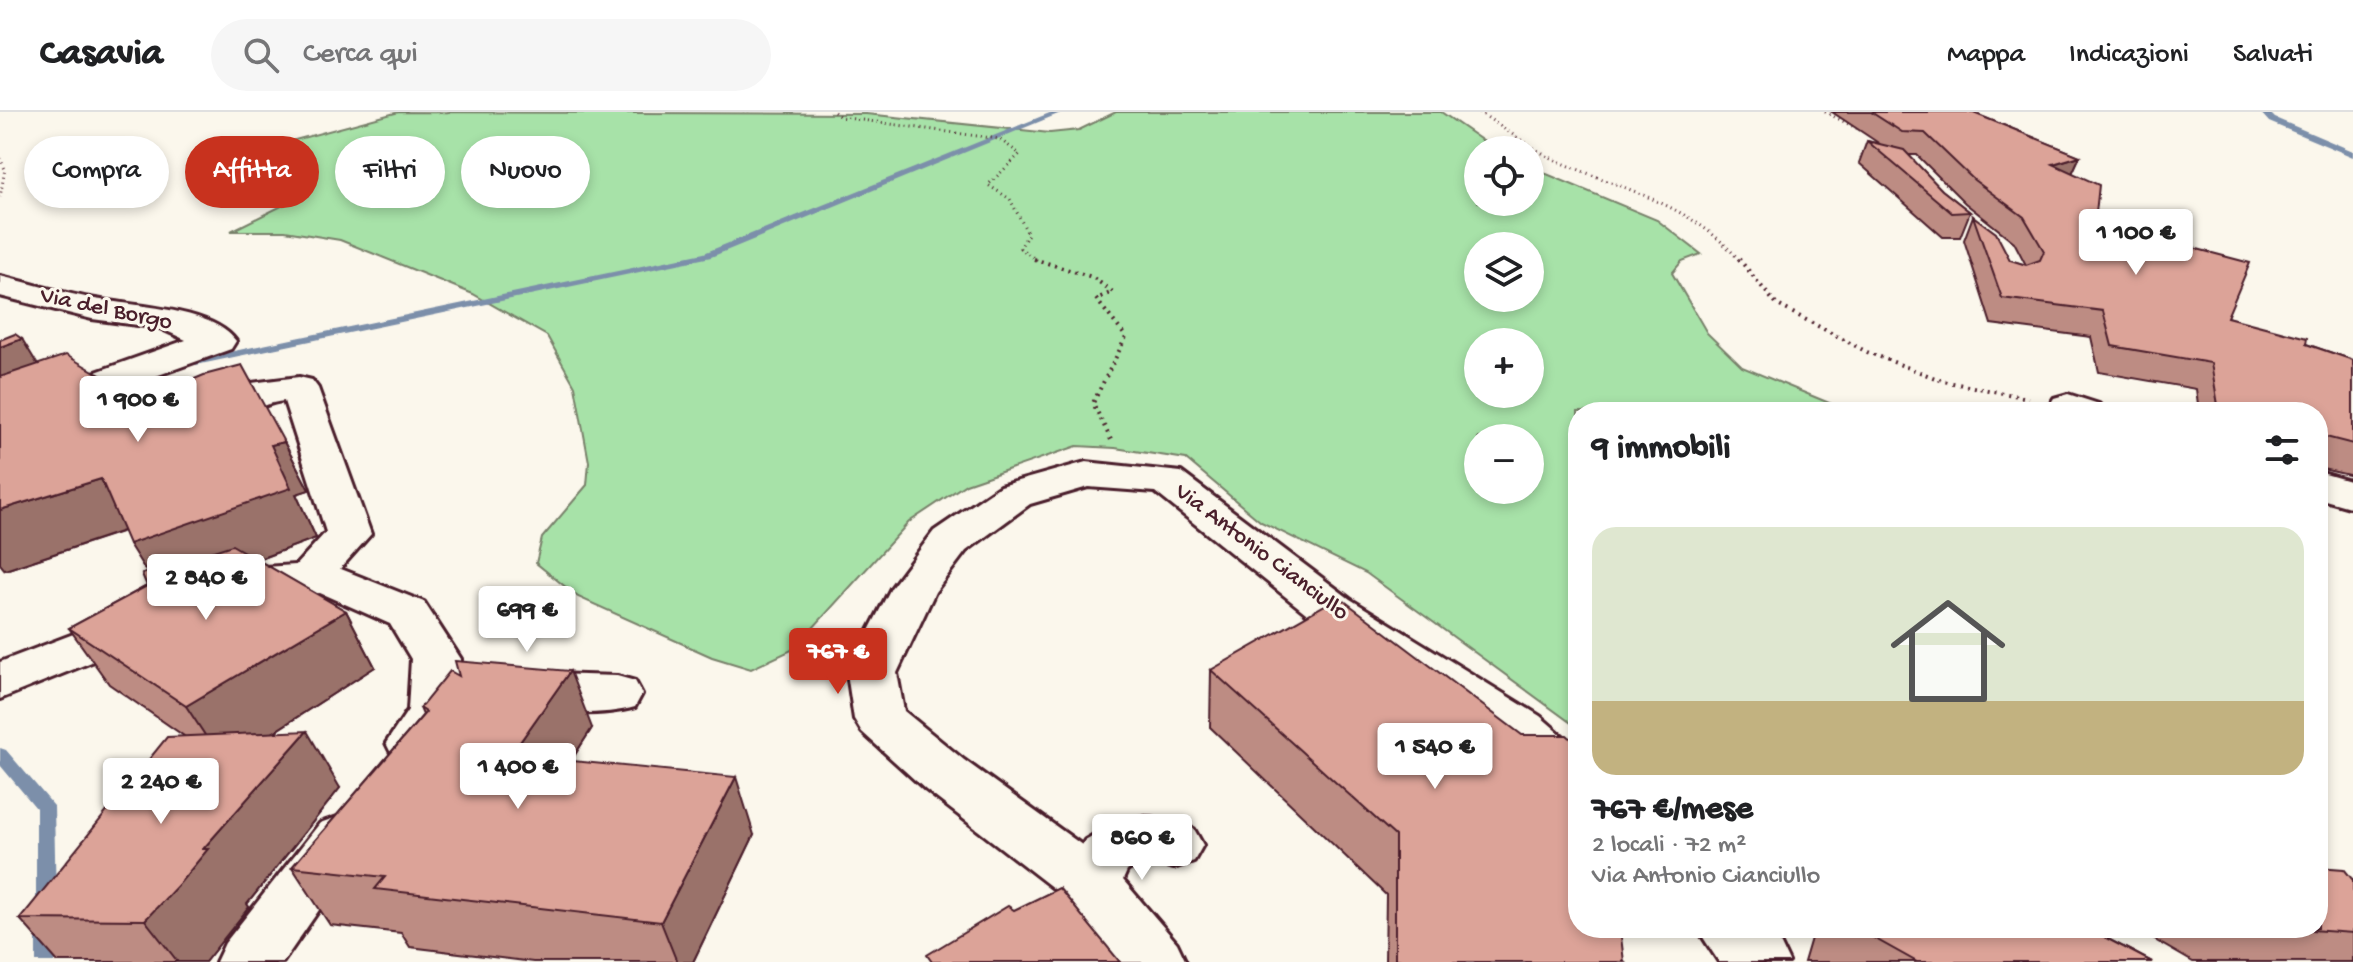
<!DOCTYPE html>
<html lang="it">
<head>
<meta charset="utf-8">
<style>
	:root { --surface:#fff; --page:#f6f6f6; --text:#202124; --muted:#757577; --line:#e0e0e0; --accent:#c8321e }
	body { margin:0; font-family:"Gochi Hand",sans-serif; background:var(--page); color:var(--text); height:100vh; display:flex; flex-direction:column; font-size:30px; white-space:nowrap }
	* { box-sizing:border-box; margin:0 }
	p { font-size:26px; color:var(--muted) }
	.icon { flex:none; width:44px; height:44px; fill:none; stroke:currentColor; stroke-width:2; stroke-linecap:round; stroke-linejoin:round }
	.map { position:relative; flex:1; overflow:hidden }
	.sheet { position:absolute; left:1568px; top:290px; width:760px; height:536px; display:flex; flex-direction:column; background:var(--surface); border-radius:32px; box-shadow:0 4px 12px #0003 }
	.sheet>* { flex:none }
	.top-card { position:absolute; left:24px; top:24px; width:760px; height:72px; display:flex; gap:16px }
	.buttons { position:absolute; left:1464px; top:24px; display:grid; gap:16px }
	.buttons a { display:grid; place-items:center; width:80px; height:80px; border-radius:50%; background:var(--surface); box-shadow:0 4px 12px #0003; font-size:40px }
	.price { position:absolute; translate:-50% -68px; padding:0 18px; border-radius:8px; background:#fff; color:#222; font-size:26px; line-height:52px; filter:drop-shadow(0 2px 4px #0008) }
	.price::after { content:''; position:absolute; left:50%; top:48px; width:24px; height:18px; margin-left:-12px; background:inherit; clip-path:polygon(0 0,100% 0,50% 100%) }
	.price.on { background:var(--accent); color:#fff }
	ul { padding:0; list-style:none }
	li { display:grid; align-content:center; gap:16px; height:424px; padding:0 24px }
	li+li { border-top:2px solid var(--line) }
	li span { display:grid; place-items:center; height:248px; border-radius:24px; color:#555 }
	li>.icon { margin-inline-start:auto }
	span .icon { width:144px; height:144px; fill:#fffc; stroke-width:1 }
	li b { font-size:34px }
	h2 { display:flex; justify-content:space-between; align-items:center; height:96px; padding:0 24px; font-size:34px }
	.pill { padding:0 28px; border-radius:36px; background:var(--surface); box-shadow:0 4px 12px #0003; font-size:28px; line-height:72px }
	.pill.on { background:var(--accent); color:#fff }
	header { display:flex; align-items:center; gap:48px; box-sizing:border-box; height:112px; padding:0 40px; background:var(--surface); border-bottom:2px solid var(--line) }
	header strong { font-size:38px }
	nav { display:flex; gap:44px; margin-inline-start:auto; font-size:28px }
	.search { width:560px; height:72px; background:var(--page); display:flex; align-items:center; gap:20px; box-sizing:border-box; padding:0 28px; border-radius:44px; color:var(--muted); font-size:30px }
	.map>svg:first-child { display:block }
</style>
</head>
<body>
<header>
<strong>Casavia</strong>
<div class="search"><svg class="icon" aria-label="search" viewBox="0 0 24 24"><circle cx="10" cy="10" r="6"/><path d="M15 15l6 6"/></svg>Cerca qui</div>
<nav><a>Mappa</a><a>Indicazioni</a><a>Salvati</a></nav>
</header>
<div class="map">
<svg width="2353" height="850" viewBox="0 0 2353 850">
	<rect width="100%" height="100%" fill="#fbf7ec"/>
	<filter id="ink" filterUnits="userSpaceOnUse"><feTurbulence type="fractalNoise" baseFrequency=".0125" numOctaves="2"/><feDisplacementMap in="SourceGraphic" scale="16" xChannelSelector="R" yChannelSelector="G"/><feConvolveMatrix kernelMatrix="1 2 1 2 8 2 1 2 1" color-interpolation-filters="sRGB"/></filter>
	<g filter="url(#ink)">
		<path fill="#a7e2a8" stroke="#78806a" stroke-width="2" fill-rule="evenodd" d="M399,0l467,2 184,19 29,-3 37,-18h325l55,38h-18v52h52v-35l127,53 44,34 -19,7 -10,12 35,60 35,34 109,45h-273v316l-212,-155 -105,-51 -75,-63 -71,-11 -38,-2 -111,38 -57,38 -115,127 -43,20 -39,-12 -134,-60 -42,-34 6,-25 45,-53 2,-23 -14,-76 -28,-50 -74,-42 -133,-54 -55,-9h-54l77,-38 -32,-48zM1478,134h52v52h-52zM1478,230h52v52h-52zM1478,326h52v52h-52z"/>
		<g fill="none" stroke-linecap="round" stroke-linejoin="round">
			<g fill="#7c8faa" fill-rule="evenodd">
				<polygon points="1052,0 1063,0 711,145 196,253 190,250 196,247 704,141"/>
				<polygon points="2260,0 2269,0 2275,6 2353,39 2353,45 2269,10"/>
				<polygon points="0,636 6,638 54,694 56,792 53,798 46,800 39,798 36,792 36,696 0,653"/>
				<polygon points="46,809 53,811 56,817 56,850 36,850 36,817 39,811"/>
			</g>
			<g stroke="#4a1f2b" stroke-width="6">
				<g id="minor">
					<path d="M0,164c30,7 60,16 90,22 38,8 122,9 146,43l-5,8 -231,83v-26l186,-66 -26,-12 -68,-9 -92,-23z"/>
					<path d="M299,265l13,3 6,8 53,146 -49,55 -16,5 -16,-5 -7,-10 43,-47 -42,-131c-33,3 -62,34 -96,25l-5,-8 5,-8 56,-26z"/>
					<polygon points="2068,282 2099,292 2104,300 2053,300 2049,294 2054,286"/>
					<path d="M1086,350l95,10 169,127 190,117 38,33v53l-19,-6 -55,-54 -188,-121 -161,-129 -67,-5 -58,17 -64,47 -31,41 -38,81 7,38 60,49 118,85 3,-5c50,-29 54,-29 109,-11l9,16 -9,16 -20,7 -29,-8 -18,11 -4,9 54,63 9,19h-68l-47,-60 -145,-112 -64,-58 -8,-13 -7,-46 44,-85 43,-57 66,-45z"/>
					<polygon points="2318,360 2353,370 2353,396 2318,386"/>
					<path d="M519,561l98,3 18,5 7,13 -7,13c-34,10 -100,7 -134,-3l-7,-13 7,-13z"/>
					<polygon points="1697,816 1766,816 1780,831 1789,850 1719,850"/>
				</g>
			</g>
			<g stroke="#4a1f2b" stroke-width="6">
				<g id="major">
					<polygon points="326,451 424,490 461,547 460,602 452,615 431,645 412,651 393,645 386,631 408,598 411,547 390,512 320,481 266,485 233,494 217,490 210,479 217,468 264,455"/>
					<polygon points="139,497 156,502 163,513 156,524 0,587 0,550"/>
					<polygon points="340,704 360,711 368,727 283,850 216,850 225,831 320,711"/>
				</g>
			</g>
			<g stroke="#4a1f2b" stroke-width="3" stroke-dasharray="1 4" stroke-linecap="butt">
				<polyline points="834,0 840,5 999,27 1020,42 988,73 1010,87 1028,122 1020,136 1038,149"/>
				<path d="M1479,0c25,16 52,37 79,49 66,29 134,43 182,100"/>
				<polyline points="1825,0 1860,18"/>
				<polyline points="0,46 5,57 0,85"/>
			</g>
			<g stroke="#4a1f2b" stroke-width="4" stroke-dasharray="2 5" stroke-linecap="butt">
				<polyline points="1034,147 1092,165 1113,180 1096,187 1126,225 1093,291 1111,328"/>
				<polyline points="1739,147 1776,192 1867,240 1943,269 2028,286"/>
			</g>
			<use href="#minor" fill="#fbf7ec" fill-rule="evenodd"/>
			<use href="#major" fill="#fbf7ec" fill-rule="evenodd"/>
		</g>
		<g fill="#bd8c83" stroke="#4a1f2b" stroke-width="2">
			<polygon points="1832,0 1971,0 2080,44 2072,61 2095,110 2227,205 2353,248 2353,364 2318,356 2318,300 2199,300 2196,277 2099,260 2091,225 1991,212 1964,128 1973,104 2010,148 2026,153 2014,130 1965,91 1917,43 1908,43 1942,78 1970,100 1960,125 1943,125 1859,51 1867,29 1880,32"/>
			<polygon points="37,253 284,330 309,378 296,382 316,426 257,448 346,499 375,555 274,620 340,676 247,792 249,795 205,850 58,850 20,807 184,624 109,572 69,516 147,474 147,460 124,419 5,458"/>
			<polygon points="1211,558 1624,850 1385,850 1386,783 1210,615"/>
			<polygon points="459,564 592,616 571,649 754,723 693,850 533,850 410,835 401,821 330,813 292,755 423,603 420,596"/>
			<polygon points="2353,768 2353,850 2193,850 2134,816 2318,816"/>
			<polygon points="1814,816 2087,816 2152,850 1804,850"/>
		</g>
		<g fill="#9a726a" stroke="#4a1f2b" stroke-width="2">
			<polygon points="2080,44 2070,66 2053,52"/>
			<polygon points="22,227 50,273 0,291 0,235"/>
			<polygon points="284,330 309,378 296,382 316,426 161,483 129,432 271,333"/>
			<polygon points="101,367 132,416 5,458 0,452 0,398"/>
			<polygon points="346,499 375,555 224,652 186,594"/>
			<polygon points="570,559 592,616 537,701 511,643"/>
			<polygon points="307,619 340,676 247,792 249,795 205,850 178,850 145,808 203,737"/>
			<polygon points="736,665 754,723 693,850 677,850 661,810"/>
		</g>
		<g fill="#dca398" stroke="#4a1f2b" stroke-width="2">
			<polygon points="1871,0 1971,0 2080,44 2053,52 2099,73 2095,110 2250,151 2227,205 2307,226 2306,232 2353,248 2353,332 2318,323 2318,300 2219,299 2211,251 2112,234 2103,199 2002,186 1973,104 1996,121 2010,148 2026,153 2040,148 2044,139 2024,105 1974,68 1925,21 1902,20"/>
			<polygon points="1867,29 1904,38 1942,78 1970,100 1952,101"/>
			<polygon points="15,222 22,227 0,235 0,228"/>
			<polygon points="66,243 133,282 149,286 204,263 242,253 284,330 271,333 291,376 129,432 101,367 0,398 0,265"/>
			<polygon points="232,433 346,499 186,594 69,516 147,474 142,462"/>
			<polygon points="1339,485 1522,623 1567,623 1574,629 1578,630 1578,816 1620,816 1624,850 1414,850 1395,847 1395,724 1211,558"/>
			<polygon points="455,549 570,559 511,643 736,665 661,810 375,777 385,765 292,755 426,600 420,596 450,559 459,564"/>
			<polygon points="307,619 203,737 208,737 179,772 145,808 20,807 167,625"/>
			<polygon points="2318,755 2344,757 2353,768 2353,821 2283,816 2318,816"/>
			<polygon points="1059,776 1120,850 932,850 927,843 1008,794 1014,798"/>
			<polygon points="1856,816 2087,816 2152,850 1917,850"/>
		</g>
	</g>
	<g text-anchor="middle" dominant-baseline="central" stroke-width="6" stroke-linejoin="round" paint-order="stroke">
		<g font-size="24" fill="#4a1f2b" stroke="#fbf7ec">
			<text transform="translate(106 198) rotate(12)">Via del Borgo</text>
			<text transform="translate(1261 441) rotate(37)">Via Antonio Cianciullo</text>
		</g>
	</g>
</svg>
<div class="buttons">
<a><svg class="icon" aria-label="locate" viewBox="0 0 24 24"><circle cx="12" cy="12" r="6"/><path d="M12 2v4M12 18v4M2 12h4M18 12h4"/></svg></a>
<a><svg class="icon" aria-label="layers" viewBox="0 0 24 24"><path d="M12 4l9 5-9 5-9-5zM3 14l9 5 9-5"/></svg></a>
<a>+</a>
<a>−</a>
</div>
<b class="price" style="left:2136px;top:165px">1 100 €</b>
<b class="price" style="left:138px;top:332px">1 900 €</b>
<b class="price" style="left:206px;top:510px">2 840 €</b>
<b class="price" style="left:527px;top:542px">699 €</b>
<b class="price on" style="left:838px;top:584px">767 €</b>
<b class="price" style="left:1435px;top:679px">1 540 €</b>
<b class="price" style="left:518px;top:699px">1 400 €</b>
<b class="price" style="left:161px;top:714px">2 240 €</b>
<b class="price" style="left:1142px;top:770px">860 €</b>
<div class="top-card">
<a class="pill">Compra</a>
<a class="pill on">Affitta</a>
<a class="pill">Filtri</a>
<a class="pill">Nuovo</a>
</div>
<section class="sheet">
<h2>9 immobili<svg class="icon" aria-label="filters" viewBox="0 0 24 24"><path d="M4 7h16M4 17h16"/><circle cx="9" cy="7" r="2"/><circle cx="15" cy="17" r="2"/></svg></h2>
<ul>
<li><span style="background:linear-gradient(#dfe7d0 70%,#c2b280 0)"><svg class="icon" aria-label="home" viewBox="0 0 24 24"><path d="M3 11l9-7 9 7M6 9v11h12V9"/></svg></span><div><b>767 €/mese</b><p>2 locali · 72 m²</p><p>Via Antonio Cianciullo</p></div></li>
</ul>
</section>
</div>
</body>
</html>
